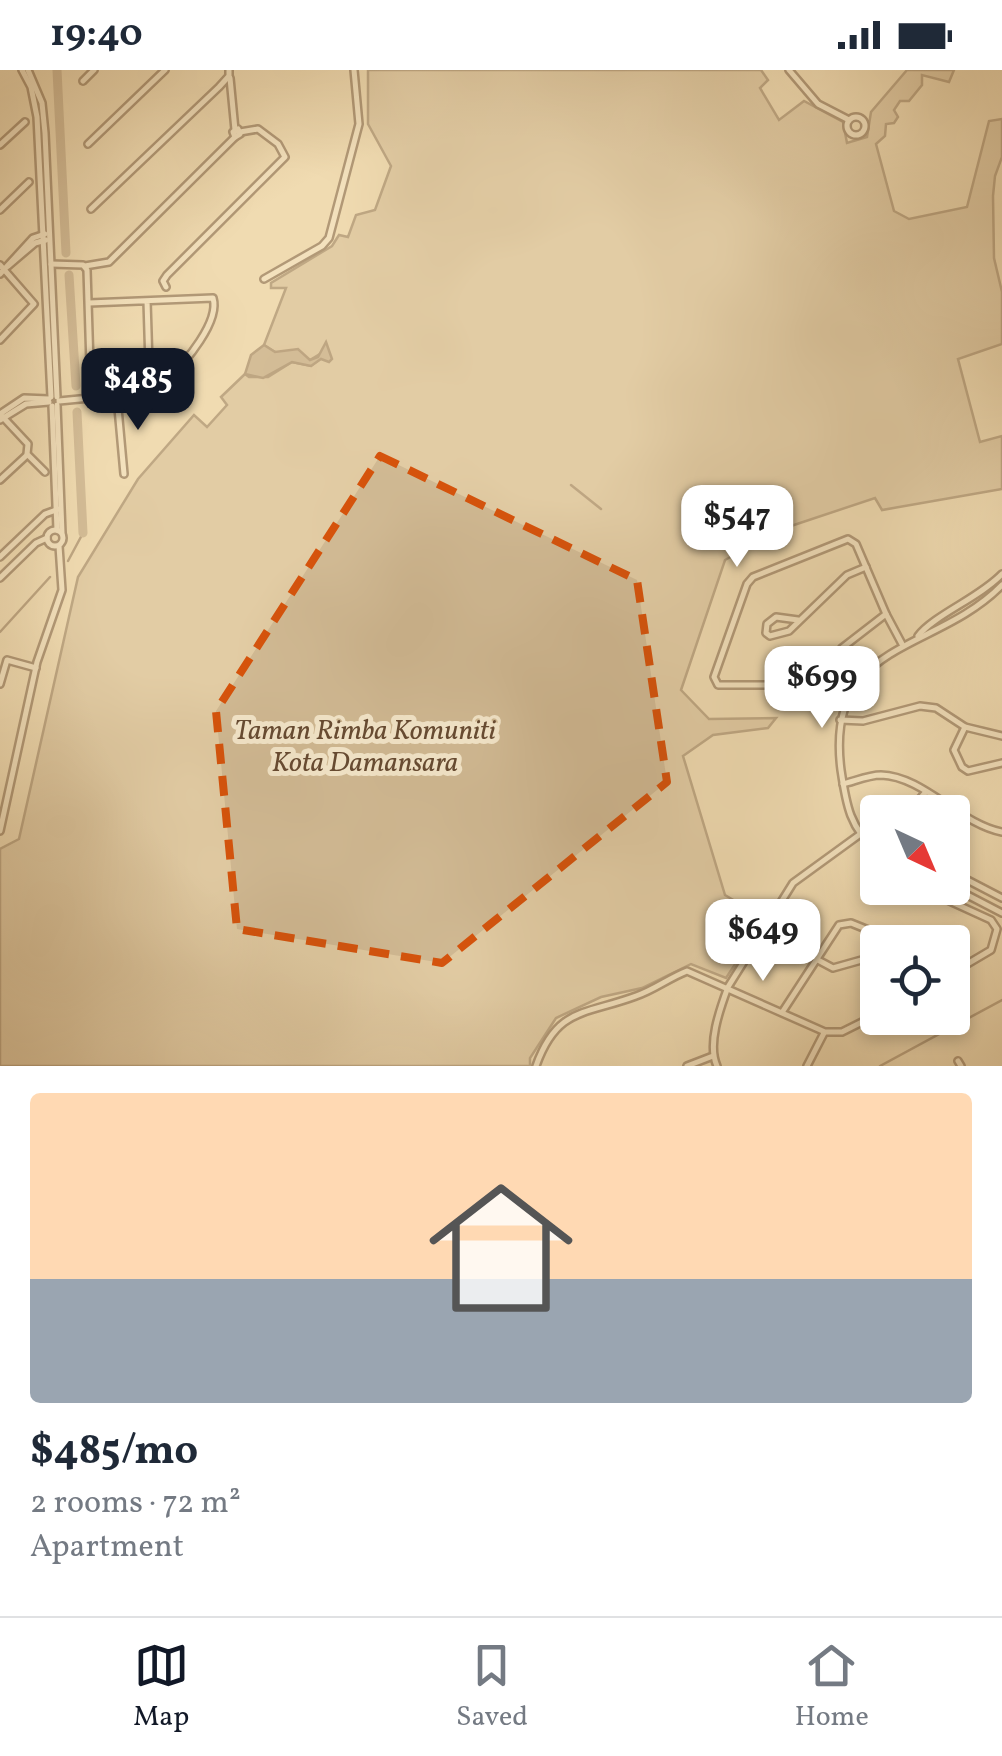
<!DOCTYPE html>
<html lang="en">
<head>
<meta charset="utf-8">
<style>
	:root { --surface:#fff; --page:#f2f2f3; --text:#1f2937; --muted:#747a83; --line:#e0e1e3; --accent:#111827 }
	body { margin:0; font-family:Vollkorn,serif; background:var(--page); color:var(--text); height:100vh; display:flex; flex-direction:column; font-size:38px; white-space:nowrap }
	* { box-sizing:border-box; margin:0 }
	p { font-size:32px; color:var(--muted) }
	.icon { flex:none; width:55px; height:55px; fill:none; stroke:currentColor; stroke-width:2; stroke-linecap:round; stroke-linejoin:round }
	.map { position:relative; height:996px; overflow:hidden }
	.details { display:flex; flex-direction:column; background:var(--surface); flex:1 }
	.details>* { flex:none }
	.needle { width:65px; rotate:136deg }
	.fabs { position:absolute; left:860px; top:725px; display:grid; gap:20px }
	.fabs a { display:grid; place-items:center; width:110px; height:110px; border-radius:10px; background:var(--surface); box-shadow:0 5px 15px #0003; font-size:50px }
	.price { position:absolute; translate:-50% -85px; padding:0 22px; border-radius:20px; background:#fff; color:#222; font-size:32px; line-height:65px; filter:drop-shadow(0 2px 5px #0008) }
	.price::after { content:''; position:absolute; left:50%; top:60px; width:30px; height:22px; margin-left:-15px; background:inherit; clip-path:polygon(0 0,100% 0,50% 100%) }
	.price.selected { background:var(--accent); color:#fff }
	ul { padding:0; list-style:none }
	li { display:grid; align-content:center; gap:20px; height:530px; padding:0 30px }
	li span { display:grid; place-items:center; height:310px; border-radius:10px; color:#555 }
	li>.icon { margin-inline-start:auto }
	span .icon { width:180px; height:180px; fill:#fffc; stroke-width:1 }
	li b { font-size:42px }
	.status { display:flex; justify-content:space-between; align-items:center; height:70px; padding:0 50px; background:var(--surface); direction:ltr }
	.status svg { height:28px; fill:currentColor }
	.dock { display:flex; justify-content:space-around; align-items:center; height:140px; border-top:2px solid var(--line); background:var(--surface); font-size:28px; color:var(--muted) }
	.dock a { display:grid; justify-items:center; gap:5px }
	.dock .selected { color:var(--accent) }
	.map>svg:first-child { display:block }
</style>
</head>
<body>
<div class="status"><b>19:40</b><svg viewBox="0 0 49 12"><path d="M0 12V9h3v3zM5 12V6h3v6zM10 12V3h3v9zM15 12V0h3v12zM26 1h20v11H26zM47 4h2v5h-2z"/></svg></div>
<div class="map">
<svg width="1002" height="996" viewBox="0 0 1002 996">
	<rect width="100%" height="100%" fill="#f0dbb1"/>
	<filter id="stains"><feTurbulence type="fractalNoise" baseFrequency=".002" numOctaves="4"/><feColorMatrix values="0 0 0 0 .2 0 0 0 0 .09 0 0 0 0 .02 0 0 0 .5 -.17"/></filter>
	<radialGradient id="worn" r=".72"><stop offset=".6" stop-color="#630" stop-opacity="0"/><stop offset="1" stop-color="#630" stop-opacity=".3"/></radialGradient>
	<polygon fill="#d1ba94" stroke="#846a4e" stroke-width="2.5" points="368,0 761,0 768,10 760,18 779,50 804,31 843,52 847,73 867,67 871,42 907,0 954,0 949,12 922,5 922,15 909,31 900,31 894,40 898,47 894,53 886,54 885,66 876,74 894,141 909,149 967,137 989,51 1002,49 1002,87 995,106 993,126 994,188 1002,222 1002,274 958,289 980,372 1002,366 1002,419 882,440 875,428 779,460 725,490 681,620 709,649 776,648 768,658 713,665 683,686 725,825 765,849 726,908 691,894 642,918 601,927 556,948 530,988 530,996 0,996 0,779 19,769 78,507 138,409 194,345 207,357 227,335 221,327 245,304 249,307 268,307 292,292 311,296 321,288 323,282 310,290 275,282 264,275 286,218 271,218 271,213 332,176 339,165 348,167 356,145 375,140 391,96 368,54"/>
	<polygon fill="#b19978" stroke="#81664b" stroke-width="2.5" points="326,272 332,289 329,292 321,289 311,296 292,292 263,308 245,304 251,285 264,275 275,282 298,279 310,290 318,287"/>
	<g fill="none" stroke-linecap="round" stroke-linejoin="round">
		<g stroke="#81664b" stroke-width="2.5">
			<polyline points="571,415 601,439"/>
			<polyline points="68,491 83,463"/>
			<polyline points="0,562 50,507"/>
			<polyline points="880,996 1002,930"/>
		</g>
		<g stroke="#b19978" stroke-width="9">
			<polyline points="57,0 66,183"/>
			<polyline points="69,205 76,316"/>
			<polyline points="77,342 83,463"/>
		</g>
		<g stroke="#664a32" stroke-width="10">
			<g id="minor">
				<polyline points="22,0 31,17 37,47 51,327"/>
				<polyline points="28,0 42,33 45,63 57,327"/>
				<polyline points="789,0 818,34 849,50"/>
				<polyline points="230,8 235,60"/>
				<polyline points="83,11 94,0"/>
				<circle cx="856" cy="56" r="9"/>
				<polygon points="238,59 240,64 235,67 233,62"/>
				<polyline points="88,74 165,0"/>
				<polyline points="0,75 25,52"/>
				<polyline points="91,139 219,17 229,6 229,0"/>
				<polyline points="0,140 29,112"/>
				<polyline points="51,194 83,195 87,200 90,295"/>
				<polyline points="0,195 34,234 0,270"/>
				<polyline points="8,196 35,173 46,170"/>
				<polyline points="85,196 109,192 235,67"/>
				<polyline points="0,204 33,168 45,164"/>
				<polyline points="264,209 322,176 329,168 359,54 354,0"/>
				<polyline points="166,217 163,211 167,205 285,87 278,74 258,59 240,62"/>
				<path d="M89,233l124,-5c7,23 -27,65 -45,79l-8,-2 -11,-10 -2,-64"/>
				<polyline points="117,327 124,404"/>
				<polyline points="59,331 131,324 150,337"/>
				<polyline points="57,335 62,463"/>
				<polyline points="52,336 57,460"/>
				<polyline points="0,344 28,374 27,384 45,402"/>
				<polyline points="0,344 24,328 49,329"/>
				<polyline points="0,350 26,334 49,332"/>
				<polyline points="0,410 27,385"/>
				<circle cx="55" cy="468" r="8"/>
				<polygon points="848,469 856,474 886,544 842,578 817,608 782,615 718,615 714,607 747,514 753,507"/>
				<polyline points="0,487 45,444 59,439"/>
				<polyline points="0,508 36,473 47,468"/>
				<polyline points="886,544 902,574"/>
				<polyline points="798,550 776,547 767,554 766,563 770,566 789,561 847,505 866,497"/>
				<path d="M918,566c16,-21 61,-38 84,-62"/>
				<polyline points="0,614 7,590 36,598"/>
				<polyline points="840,650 863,651 920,636 936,638 965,657 1002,666"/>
				<polyline points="965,657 954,680 962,697 968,701 1002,693"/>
				<path d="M843,714c12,-3 26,-9 38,-9 42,1 79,49 121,57"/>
				<polyline points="908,742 925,723"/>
				<polyline points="0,761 37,592 62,520 59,476"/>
				<path d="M878,781c-28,-21 -32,-47 -37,-81 -17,-131 94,-116 161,-185"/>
				<polyline points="952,802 1002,828"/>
				<polyline points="952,817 1002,843"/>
				<polyline points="921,818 991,850 997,859 991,880 952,903"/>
				<polyline points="816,889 833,898 865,889"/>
				<polyline points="783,941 839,855 851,853 898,872"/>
				<polyline points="958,991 961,996"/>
				<path d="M536,996c21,-59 49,-51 100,-70 18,-6 33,-18 51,-25l138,61h17l36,-18"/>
				<polyline points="687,996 713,986"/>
				<path d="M717,996c-10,-22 3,-57 11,-79l65,-104 66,-48"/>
				<polyline points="807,996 824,963"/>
			</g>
		</g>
		<use href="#minor" stroke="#f5e8cc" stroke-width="5"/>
	</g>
	<path d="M0 0H1002V996H0ZM380,386l257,124 30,202 -225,181 -205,-34 -21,-218z" fill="#f0dbb1" fill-opacity=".55" fill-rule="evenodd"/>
	<path fill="none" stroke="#d6530c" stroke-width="8" stroke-dasharray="20 12" stroke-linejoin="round" d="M380,386l257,124 30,202 -225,181 -205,-34 -21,-218z"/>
	<g text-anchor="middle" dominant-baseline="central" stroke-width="10" stroke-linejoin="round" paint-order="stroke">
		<g font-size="28" font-style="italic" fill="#664a32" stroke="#f5e8cc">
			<text x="365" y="661">Taman Rimba Komuniti<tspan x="365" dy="32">Kota Damansara</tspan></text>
		</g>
	</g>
	<rect width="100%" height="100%" filter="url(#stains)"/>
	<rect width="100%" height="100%" fill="url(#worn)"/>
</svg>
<div class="fabs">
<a><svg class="needle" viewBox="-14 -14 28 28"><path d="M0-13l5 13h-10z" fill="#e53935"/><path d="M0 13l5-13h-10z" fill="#747a83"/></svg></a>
<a><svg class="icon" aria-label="locate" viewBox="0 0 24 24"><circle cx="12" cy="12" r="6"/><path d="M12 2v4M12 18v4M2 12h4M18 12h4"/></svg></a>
</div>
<b class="price selected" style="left:138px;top:363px">$485</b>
<b class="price" style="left:737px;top:500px">$547</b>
<b class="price" style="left:822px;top:661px">$699</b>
<b class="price" style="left:763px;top:914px">$649</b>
</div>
<section class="details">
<ul>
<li><span style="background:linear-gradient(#ffd9b3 60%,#9aa5b1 0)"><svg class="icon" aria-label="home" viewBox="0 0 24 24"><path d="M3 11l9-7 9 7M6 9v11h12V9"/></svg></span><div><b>$485/mo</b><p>2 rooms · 72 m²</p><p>Apartment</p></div></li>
</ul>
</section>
<nav class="dock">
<a class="selected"><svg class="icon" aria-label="map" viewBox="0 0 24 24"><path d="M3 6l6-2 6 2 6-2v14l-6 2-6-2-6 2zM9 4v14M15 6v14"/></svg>Map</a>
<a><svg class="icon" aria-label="saved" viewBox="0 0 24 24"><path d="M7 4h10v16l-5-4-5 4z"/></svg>Saved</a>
<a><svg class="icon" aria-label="home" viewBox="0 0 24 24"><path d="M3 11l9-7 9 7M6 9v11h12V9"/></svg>Home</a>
</nav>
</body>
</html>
